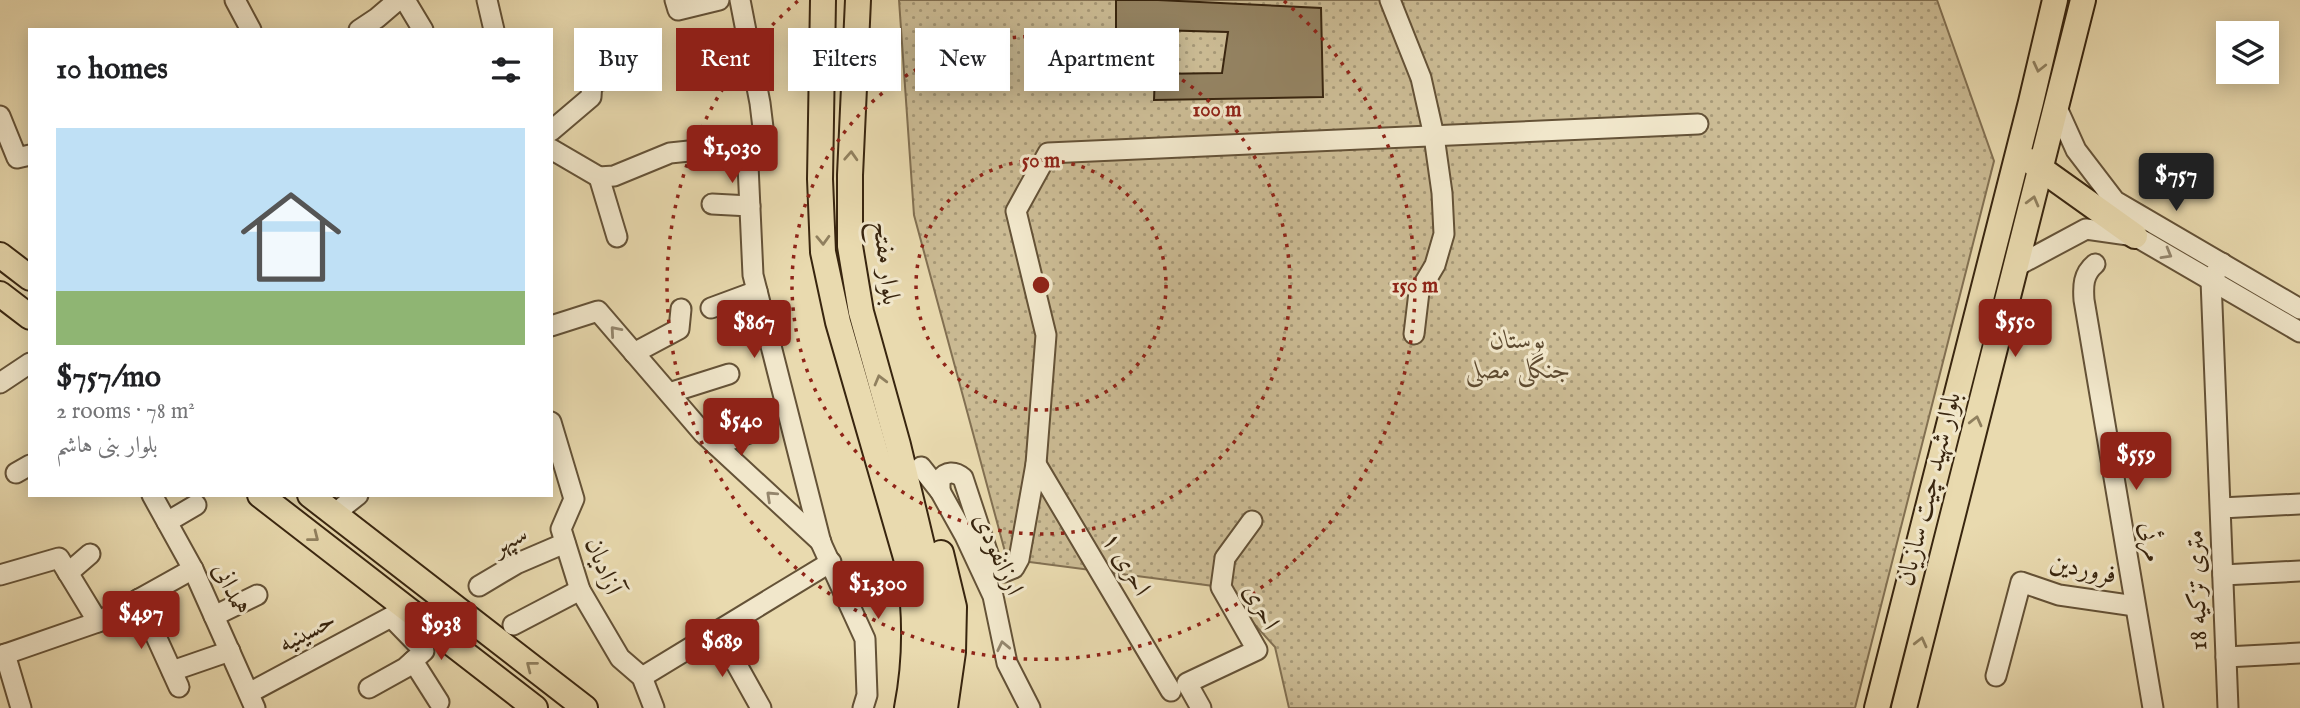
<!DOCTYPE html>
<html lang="en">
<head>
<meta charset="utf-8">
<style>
	:root { --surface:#fff; --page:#f2f2f2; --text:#202124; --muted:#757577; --line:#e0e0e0; --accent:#8f2418 }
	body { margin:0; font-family:"IM FELL English",Amiri,serif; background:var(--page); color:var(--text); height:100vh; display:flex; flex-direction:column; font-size:26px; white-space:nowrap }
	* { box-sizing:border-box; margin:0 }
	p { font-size:23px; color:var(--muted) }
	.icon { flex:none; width:38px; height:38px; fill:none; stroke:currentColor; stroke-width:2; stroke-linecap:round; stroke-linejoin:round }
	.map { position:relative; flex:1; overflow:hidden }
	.sheet { position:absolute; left:28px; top:28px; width:525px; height:469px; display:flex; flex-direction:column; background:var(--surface); border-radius:0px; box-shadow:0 4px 18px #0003 }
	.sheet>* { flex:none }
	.top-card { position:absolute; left:574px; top:28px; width:665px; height:63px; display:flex; gap:14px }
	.controls { position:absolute; left:2216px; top:21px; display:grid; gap:14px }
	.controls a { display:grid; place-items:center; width:63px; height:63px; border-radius:0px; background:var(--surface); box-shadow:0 4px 18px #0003; font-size:35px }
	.price { position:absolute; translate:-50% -60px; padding:0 16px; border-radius:7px; background:var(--accent); color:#fff; font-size:23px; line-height:46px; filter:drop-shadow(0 2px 4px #0008) }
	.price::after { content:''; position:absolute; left:50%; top:42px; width:21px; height:16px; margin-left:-10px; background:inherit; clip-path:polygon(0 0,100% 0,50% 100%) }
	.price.current { background:#222; color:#fff }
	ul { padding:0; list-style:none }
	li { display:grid; align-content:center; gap:14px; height:371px; padding:0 28px }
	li+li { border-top:2px solid var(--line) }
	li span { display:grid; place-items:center; height:217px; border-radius:0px; color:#555 }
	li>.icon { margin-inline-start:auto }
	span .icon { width:126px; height:126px; fill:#fffc; stroke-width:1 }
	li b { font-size:30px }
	h2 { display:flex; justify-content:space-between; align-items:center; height:84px; padding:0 28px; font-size:30px }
	.chip { padding:0 24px; border-radius:0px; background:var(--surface); box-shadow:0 4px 18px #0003; font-size:24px; line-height:63px }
	.chip.current { background:var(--accent); color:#fff }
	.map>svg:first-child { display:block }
</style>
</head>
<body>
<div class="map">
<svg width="2300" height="708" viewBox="0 0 2300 708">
	<defs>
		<pattern id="grass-dots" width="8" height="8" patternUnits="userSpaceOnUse" patternTransform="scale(1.75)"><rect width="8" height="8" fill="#cbbb94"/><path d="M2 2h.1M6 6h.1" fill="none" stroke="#a69877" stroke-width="1.8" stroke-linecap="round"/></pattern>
	</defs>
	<rect width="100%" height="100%" fill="#e9daaf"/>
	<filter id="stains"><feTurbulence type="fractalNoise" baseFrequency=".00286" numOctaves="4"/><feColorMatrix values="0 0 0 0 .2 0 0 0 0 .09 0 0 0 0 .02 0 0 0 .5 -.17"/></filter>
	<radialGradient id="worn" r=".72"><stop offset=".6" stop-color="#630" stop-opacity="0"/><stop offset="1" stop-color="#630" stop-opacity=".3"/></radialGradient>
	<polygon fill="url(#grass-dots)" stroke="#827052" stroke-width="2" points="899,0 1937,0 1994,161 1855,708 1289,708 1275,647 1221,587 1007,559 914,215"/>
	<polygon fill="#948362" stroke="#38250f" stroke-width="2" points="1116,0 1158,0 1321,8 1323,97 1154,100 1155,74 1222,73 1228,32 1116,29"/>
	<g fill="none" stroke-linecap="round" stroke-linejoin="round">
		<g stroke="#645237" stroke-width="23">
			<g id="minor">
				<polyline points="235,0 251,30"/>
				<polyline points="405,0 423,30"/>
				<polyline points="487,0 494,30"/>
				<polyline points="675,0 678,10 719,0"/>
				<polyline points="740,0 760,103 764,136 760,152 748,165"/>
				<polyline points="1390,0 1421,78 1434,136 1442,193 1444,234 1435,265 1419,292 1414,334"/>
				<polyline points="359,30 377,18 398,0"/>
				<polyline points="2057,108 2076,150 2115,201 2300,309"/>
				<polyline points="0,116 17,158 30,155"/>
				<polyline points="551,131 591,97 592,82 644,71"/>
				<polyline points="551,149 599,177 614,176 670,153 689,151 737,157 748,165"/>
				<polyline points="748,165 753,275 821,543 865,639 867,695 863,708"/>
				<polyline points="599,177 617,237"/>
				<polyline points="712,204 750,206"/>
				<polyline points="2222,263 2211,280 2228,708"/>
				<path d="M2095,264c-12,10 -12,22 -11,36l69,408"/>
				<polyline points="2015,267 2086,229 2135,236 2300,332"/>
				<polyline points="711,308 757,291"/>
				<polyline points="551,326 598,311 703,433 821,542"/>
				<polyline points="634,353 679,329 681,309"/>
				<polyline points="0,383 30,363"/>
				<polyline points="669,393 729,374"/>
				<polyline points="551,422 574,499 561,529 580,590 620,658 642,677 654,708"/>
				<polyline points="716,445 752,432"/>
				<polyline points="1036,464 1171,691"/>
				<polyline points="921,467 940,491 965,536 993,596 1007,663 1030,708"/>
				<polyline points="16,473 30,465"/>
				<path d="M940,491v-11c6,-9 15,-9 23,-2l29,88 12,6 10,-4 5,-9 17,-95 10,-129 -30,-124 32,-58 650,-29"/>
				<polyline points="152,495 193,569 255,708"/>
				<polyline points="2221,508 2300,504"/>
				<polyline points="334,514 358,495"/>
				<polyline points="167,522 196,505"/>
				<polyline points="68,573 90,554"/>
				<polyline points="0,575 59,558 98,622"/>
				<polyline points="2223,575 2300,571"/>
				<polyline points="479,586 516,564 565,543"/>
				<polyline points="139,599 179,687"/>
				<polyline points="214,616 257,595"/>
				<polyline points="513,625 580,590"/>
				<polyline points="718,631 761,708"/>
				<polyline points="5,654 21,708"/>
				<polyline points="0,656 98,622 193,569"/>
				<polyline points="2226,657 2300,653"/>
				<polyline points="413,661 439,702"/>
				<polyline points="172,671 230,651"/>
				<polyline points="1996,676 2021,582 2059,595 2135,606"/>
				<polyline points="642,677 831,562"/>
				<polyline points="369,688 405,668 424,651 391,617"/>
				<polyline points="249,693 391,617 405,607"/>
				<polyline points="1201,708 1187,683 1257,650 1221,587 1225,558 1252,521"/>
			</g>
		</g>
		<g stroke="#38250f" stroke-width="28">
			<g id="major">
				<path d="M823,0l-3,179 3,73 15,70 71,246c7,46 7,94 -2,140"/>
				<path d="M858,0l-8,175v71l11,66 37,133 34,142c6,41 0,80 -5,121"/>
				<polyline points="2030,161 2135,236"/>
				<polyline points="0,255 30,278"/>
				<polyline points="0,294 30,317"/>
				<polyline points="260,495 535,708"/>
				<polyline points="310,495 585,708"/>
				<polyline points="941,553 954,607 953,652 945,708"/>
				<polyline points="1877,708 2031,102 2055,0"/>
				<polyline points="1904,708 2083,0"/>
			</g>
		</g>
		<use href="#minor" stroke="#f1e7cb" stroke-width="19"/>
		<use href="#major" stroke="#e9daaf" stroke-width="24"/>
	</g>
	<defs><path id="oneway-chevron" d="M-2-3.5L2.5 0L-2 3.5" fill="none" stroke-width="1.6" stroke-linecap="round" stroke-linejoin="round" transform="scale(1.75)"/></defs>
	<g stroke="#90805f">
		<use href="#oneway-chevron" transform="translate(2039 67) rotate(103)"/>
		<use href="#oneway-chevron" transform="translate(851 156) rotate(-87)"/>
		<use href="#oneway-chevron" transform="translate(2033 201) rotate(-75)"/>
		<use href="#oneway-chevron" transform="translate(823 240) rotate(88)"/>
		<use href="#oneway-chevron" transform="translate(880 380) rotate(-105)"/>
		<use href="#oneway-chevron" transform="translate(1976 421) rotate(-76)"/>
		<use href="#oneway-chevron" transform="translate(314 537) rotate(38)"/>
		<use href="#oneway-chevron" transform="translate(1921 642) rotate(-76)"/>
		<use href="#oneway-chevron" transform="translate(531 666) rotate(-142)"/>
	</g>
	<g stroke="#94866d">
		<use href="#oneway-chevron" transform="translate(2167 254) rotate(30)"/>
		<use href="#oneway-chevron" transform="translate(615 331) rotate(-131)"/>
		<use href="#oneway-chevron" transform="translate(771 496) rotate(-137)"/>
		<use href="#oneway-chevron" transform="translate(1003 646) rotate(-102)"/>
	</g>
	<g fill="none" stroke="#8f2418" stroke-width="3.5" stroke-dasharray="3.5 7">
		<circle cx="1041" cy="285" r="125"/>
		<circle cx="1041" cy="285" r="249"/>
		<path d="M1284 1A374 374 0 1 1 798 1"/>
	</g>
	<g text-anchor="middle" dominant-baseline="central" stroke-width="6" stroke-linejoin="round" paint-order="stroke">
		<g font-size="26" fill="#38250f" stroke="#f1e7cb">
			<text transform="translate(886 263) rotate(83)">بلوار مفتح</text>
			<text transform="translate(1929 489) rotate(-76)">بلوار شهید چیت سازیان</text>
			<text transform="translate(510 540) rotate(-26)">سپهر</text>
			<text transform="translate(2151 542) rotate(81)">مرئی</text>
			<text transform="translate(998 554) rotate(66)">ارزانفودی</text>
			<text transform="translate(1126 564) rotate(59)">احری ۱</text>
			<text transform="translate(603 566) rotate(68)">آزادیان</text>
			<text transform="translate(2083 569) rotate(12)">فروردین</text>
			<text transform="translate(231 589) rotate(65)">همدانی</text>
			<text transform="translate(2197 590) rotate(-92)">18 متری تزکیه</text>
			<text transform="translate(1261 607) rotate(62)">احری</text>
			<text transform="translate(307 632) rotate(-28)">حسینیه</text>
		</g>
		<g font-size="26" font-style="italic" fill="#5d4a30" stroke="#f1e7cb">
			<text x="1518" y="340">بوستان<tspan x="1518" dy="30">جنگلی مصلی</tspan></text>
		</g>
	</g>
	<circle cx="1041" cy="285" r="10" fill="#8f2418" stroke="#f1e7cb" stroke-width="3.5"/>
	<g font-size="21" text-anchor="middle" font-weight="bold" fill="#8f2418" stroke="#f1e7cb" stroke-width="6" stroke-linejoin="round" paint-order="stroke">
		<text x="1217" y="116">100 m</text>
		<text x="1041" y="167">50 m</text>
		<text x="1415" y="292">150 m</text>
	</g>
	<rect width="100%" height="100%" filter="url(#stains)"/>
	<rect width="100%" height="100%" fill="url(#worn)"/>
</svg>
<div class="controls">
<a><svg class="icon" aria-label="layers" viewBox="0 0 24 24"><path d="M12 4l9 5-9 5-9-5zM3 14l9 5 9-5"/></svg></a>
</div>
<b class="price" style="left:732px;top:185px">$1,030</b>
<b class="price current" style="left:2176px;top:213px">$757</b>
<b class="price" style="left:2015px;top:359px">$550</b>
<b class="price" style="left:754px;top:360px">$867</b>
<b class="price" style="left:741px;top:458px">$540</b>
<b class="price" style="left:2136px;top:492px">$559</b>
<b class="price" style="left:878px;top:621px">$1,300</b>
<b class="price" style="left:141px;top:651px">$497</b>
<b class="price" style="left:441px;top:662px">$938</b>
<b class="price" style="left:722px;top:679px">$689</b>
<div class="top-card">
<a class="chip">Buy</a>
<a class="chip current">Rent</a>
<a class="chip">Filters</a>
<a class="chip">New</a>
<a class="chip">Apartment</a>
</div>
<section class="sheet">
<h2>10 homes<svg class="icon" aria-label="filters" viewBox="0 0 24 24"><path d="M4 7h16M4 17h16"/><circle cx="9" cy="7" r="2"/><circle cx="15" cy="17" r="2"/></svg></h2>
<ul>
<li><span style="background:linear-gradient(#bfe0f5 75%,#8fb573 0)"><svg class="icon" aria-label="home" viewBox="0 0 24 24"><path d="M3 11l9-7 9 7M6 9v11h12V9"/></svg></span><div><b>$757/mo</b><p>2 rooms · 78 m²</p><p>بلوار بنی هاشم</p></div></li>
</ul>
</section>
</div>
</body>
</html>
